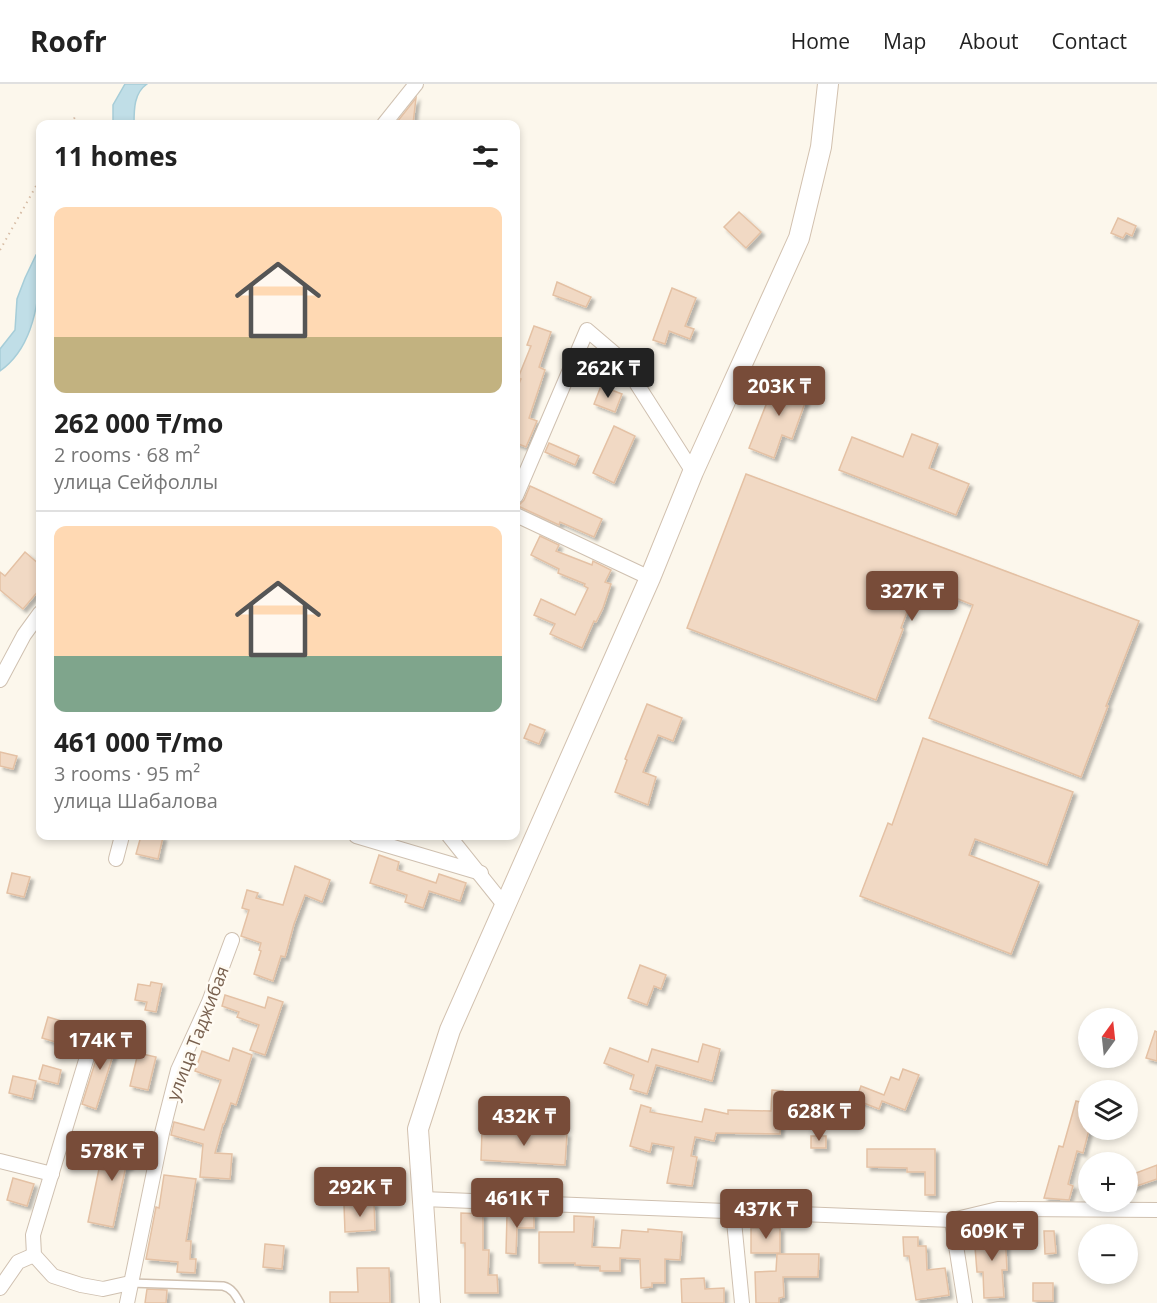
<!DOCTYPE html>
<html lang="en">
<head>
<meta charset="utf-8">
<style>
	:root { --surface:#fff; --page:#f6f6f6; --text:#222; --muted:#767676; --line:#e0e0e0; --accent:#784c39 }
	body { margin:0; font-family:"Open Sans",sans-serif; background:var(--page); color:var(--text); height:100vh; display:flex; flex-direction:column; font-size:22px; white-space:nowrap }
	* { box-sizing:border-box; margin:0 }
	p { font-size:20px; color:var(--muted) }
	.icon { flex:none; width:33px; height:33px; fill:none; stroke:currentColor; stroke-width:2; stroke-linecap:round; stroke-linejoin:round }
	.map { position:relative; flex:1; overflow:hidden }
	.panel { position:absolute; left:36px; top:36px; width:484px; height:720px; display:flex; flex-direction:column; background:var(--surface); border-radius:12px; box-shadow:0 3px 9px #0003 }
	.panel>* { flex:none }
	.needle { width:39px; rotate:15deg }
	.controls { position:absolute; left:1078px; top:924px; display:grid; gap:12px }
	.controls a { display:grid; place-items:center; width:60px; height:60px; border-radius:50%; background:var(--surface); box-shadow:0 3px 9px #0003; font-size:30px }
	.price { position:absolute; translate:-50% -51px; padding:0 14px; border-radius:6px; background:var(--accent); color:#fff; font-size:20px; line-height:39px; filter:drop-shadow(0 2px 3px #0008) }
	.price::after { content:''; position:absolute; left:50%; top:36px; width:18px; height:14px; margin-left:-9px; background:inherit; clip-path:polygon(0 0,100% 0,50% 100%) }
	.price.current { background:#222; color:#fff }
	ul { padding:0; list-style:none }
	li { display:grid; align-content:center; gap:12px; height:318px; padding:0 18px }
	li+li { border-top:2px solid var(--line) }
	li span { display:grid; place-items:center; height:186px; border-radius:12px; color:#555 }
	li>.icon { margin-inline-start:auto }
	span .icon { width:108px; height:108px; fill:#fffc; stroke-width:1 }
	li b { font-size:26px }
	h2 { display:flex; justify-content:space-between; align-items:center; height:72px; padding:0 18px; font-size:26px }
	header { display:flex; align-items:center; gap:36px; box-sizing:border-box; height:84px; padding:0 30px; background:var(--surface); border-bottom:2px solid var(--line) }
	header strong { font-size:28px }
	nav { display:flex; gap:33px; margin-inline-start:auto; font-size:21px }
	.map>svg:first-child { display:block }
</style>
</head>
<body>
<header>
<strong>Roofr</strong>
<nav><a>Home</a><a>Map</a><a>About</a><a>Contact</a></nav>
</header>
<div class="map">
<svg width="1157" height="1219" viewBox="0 0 1157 1219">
	<defs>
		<filter id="shadow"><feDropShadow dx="3.5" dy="3.5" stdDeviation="1.5" flood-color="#0004"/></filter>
	</defs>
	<rect width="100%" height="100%" fill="#fcf7ec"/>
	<g fill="#c0dee7" stroke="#a6cdd8" stroke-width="1.5">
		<path d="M125,0h22c-13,9 -13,25 -13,40h-21v-19z"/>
		<path d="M40,167c1,40 -4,95 -40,120v-22l15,-19 2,-31 8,-21 11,-23z"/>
	</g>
	<g fill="#f1d9c4" stroke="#e4c1a4" stroke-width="1.5" filter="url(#shadow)">
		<polygon points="416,14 413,40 401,40 397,38"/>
		<polygon points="739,128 761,148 746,164 724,143"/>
		<polygon points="1118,134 1136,142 1132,152 1126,149 1123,154 1111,149"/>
		<polygon points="557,198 591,213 586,223 553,211"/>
		<polygon points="672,204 696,214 685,242 694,245 690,255 669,247 665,260 653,256"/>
		<polygon points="534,242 551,248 539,283 545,286 529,334 537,337 526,363 516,359 516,307 521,295 518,294 531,262 527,261"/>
		<polygon points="593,269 610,278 604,291 587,283"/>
		<polygon points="777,293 802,302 798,313 806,316 792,355 782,351 774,374 749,364"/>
		<polygon points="601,302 622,310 615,328 594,320"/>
		<polygon points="614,342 635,352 614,399 593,389"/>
		<polygon points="912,350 938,360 929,384 969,400 956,431 839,386 852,353 903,373"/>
		<polygon points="549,359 579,372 575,381 545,368"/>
		<polygon points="746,390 1139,537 1106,622 1108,622 1081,693 929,634 973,521 918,499 901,544 903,545 876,616 687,544"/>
		<polygon points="530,402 602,435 594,453 560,438 559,441 518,422 524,416"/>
		<polygon points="540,452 559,461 556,467 592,481 593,477 611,486 605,498 611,500 603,524 596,538 594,537 582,564 550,550 555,540 534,531 541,515 575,531 588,504 584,502 585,500 558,489 559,485 531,471"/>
		<polygon points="25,468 40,481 40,505 23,525 0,506 0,488 5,492"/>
		<polygon points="647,620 682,634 673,657 658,651 643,688 656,693 648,721 615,708 627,676 625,675"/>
		<polygon points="530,640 545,646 539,660 524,654"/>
		<polygon points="923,654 1073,708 1047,781 975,755 969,771 1039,798 1011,870 860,812 888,739 892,741"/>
		<polygon points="0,668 17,672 13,685 0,682"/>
		<polygon points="141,752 163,753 158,775 136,770"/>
		<polygon points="379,771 399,778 397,786 436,799 439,790 466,799 460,817 429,807 423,824 405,818 407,811 370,799"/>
		<polygon points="295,782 330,796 322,818 305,811 294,840 285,873 281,872 273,897 254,890 261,867 259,866 261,859 241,852 249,826 242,824 247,806 258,809 256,814 283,821"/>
		<polygon points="12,789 30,793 24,813 7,809"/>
		<polygon points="640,881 666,891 661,905 654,902 647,921 628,914"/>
		<polygon points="151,898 162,900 156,928 145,926 147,918 135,916 138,900 150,902"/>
		<polygon points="225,911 265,924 268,913 283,918 265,971 250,966 259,941 237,933 239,928 222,922"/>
		<polygon points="48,933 65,938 59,959 42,954"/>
		<polygon points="1155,947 1157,948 1157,977 1146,974"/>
		<polygon points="100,950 118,956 96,1025 82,1020 99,966 97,958"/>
		<polygon points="703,960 720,965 712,997 656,981 647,1010 630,1005 634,991 604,979 610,964 648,978 652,965 698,978"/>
		<polygon points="233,964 252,971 236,1021 231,1019 224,1040 223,1040 215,1069 232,1070 230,1095 200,1093 203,1060 171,1051 174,1038 204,1046 221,996 195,987 202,967 229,977"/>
		<polygon points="138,969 156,973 148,1006 130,1002"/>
		<polygon points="43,981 61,986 58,1000 39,995"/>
		<polygon points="903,985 919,991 905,1026 882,1017 879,1025 856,1016 861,1002 884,1011 891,993 899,996"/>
		<polygon points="13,992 36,997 32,1015 9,1009"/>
		<polygon points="772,1006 783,1007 780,1050 716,1049 714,1057 695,1053 691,1072 697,1073 692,1102 667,1099 674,1063 652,1059 650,1068 630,1062 641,1021 651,1024 650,1028 702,1038 705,1025 728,1030 728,1026 771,1027"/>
		<polygon points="1076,1017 1089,1020 1089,1046 1083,1069 1077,1067 1068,1100 1073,1102 1069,1116 1044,1114 1059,1062 1063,1063"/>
		<polygon points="482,1045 567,1050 565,1081 481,1076"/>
		<polygon points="112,1052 141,1058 139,1067 132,1066 129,1083 126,1082 113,1143 88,1138 99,1085 108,1087 113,1062 110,1062"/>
		<rect x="811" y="1052" width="15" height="12"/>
		<polygon points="867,1065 935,1065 935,1111 925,1111 925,1088 907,1088 907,1084 867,1083"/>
		<polygon points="1157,1081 1157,1095 1128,1105 1128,1092"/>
		<polygon points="164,1091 196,1095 186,1157 191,1157 190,1175 196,1175 195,1189 177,1188 178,1178 146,1175 156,1123 159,1124"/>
		<polygon points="13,1094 34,1100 27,1122 7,1116"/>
		<polygon points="374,1119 375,1146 345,1148 344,1121"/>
		<polygon points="461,1129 483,1130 483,1166 489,1166 488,1191 497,1191 498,1209 465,1209 465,1159 461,1159"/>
		<polygon points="507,1130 534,1130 534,1144 517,1144 516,1170 506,1169"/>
		<polygon points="574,1132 594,1133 592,1163 620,1164 622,1146 648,1148 648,1145 682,1148 680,1176 665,1175 665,1199 652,1199 652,1203 641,1204 640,1175 620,1174 620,1187 600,1187 600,1182 575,1181 575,1179 539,1179 539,1148 574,1148"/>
		<rect x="751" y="1144" width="29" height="25"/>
		<polygon points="1044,1147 1054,1147 1056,1169 1045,1170"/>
		<polygon points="1005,1148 1007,1186 1002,1186 1004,1213 984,1214 983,1188 977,1188 974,1151"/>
		<polygon points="903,1153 918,1153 918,1162 926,1162 927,1186 945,1184 949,1211 916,1216 909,1172 904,1172"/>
		<polygon points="265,1160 284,1162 282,1185 263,1183"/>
		<polygon points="777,1170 819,1170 818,1193 783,1193 784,1213 779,1214 779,1219 756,1219 755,1188 776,1187"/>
		<polygon points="357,1184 389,1184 390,1219 330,1219 330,1208 358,1208"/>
		<polygon points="704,1194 705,1205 724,1204 724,1219 682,1219 681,1195"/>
		<rect x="1033" y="1199" width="20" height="18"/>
		<polygon points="147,1205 167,1206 166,1219 145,1219"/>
	</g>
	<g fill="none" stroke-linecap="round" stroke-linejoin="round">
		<g stroke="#cfc0b0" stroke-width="10">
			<path id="lane" d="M130,1199l93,3c9,2 13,10 17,17"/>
		</g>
		<g stroke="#cfc0b0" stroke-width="16">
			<g id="street">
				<polyline points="384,40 416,0"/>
				<polyline points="516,412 587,246 621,275 693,388"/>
				<polyline points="516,431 650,494"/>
				<polyline points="0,596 24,551 40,529"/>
				<polyline points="356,752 481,789"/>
				<polyline points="449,752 505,822"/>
				<polyline points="116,775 122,752"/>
				<polyline points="90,963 33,1151 34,1171 53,1192 81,1201 103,1205 130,1199"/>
				<polyline points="0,1077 52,1090"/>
				<polyline points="423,1115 952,1136 998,1125 1157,1126"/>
				<polyline points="733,1127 742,1219"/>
				<polyline points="952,1136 965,1219"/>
				<polyline points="0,1204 18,1178 34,1171"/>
				<polyline points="127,1219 162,1049 178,986 209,918 232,856"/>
			</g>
		</g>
		<g stroke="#d2c1af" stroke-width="22">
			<polyline id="secondary" points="430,1219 418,1045 450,946 650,494 693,388 799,154 821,63 828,0"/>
		</g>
		<g stroke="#d7bda6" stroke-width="2" stroke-dasharray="1.5 4.5" stroke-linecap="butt">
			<polyline points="71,40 75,33"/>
			<polyline points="0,166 40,95"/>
		</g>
		<use href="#lane" stroke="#fff" stroke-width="7"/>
		<use href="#street" stroke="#fff" stroke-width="14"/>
		<use href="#secondary" stroke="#fff" stroke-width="20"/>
	</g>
	<g text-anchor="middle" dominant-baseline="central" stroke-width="5" stroke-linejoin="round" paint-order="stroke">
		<g font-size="18" fill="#78604e" stroke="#fffbf3">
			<text transform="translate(197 949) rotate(-69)">улица Таджибая</text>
		</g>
	</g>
</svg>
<div class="controls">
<a><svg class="needle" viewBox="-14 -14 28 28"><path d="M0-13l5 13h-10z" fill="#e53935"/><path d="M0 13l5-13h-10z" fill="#767676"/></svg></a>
<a><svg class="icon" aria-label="layers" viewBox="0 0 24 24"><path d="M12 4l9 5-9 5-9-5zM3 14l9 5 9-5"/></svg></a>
<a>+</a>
<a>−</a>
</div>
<b class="price current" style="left:608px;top:315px">262K ₸</b>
<b class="price" style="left:779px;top:333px">203K ₸</b>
<b class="price" style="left:912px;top:538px">327K ₸</b>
<b class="price" style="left:100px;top:987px">174K ₸</b>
<b class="price" style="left:819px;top:1058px">628K ₸</b>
<b class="price" style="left:524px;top:1063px">432K ₸</b>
<b class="price" style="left:112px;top:1098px">578K ₸</b>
<b class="price" style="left:360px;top:1134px">292K ₸</b>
<b class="price" style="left:517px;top:1145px">461K ₸</b>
<b class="price" style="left:766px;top:1156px">437K ₸</b>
<b class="price" style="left:992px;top:1178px">609K ₸</b>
<section class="panel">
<h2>11 homes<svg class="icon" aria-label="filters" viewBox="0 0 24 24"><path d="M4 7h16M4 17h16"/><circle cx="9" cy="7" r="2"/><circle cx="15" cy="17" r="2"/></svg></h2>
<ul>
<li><span style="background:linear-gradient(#ffd9b3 70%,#c2b280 0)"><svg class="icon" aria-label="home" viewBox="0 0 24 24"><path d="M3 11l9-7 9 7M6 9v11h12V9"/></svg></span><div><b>262 000 ₸/mo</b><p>2 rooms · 68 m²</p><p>улица Сейфоллы</p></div></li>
<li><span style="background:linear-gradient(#ffd9b3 70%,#7fa58c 0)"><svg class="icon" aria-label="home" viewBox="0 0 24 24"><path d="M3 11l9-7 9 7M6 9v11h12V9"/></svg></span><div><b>461 000 ₸/mo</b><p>3 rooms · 95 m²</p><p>улица Шабалова</p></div></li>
</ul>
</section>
</div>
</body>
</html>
